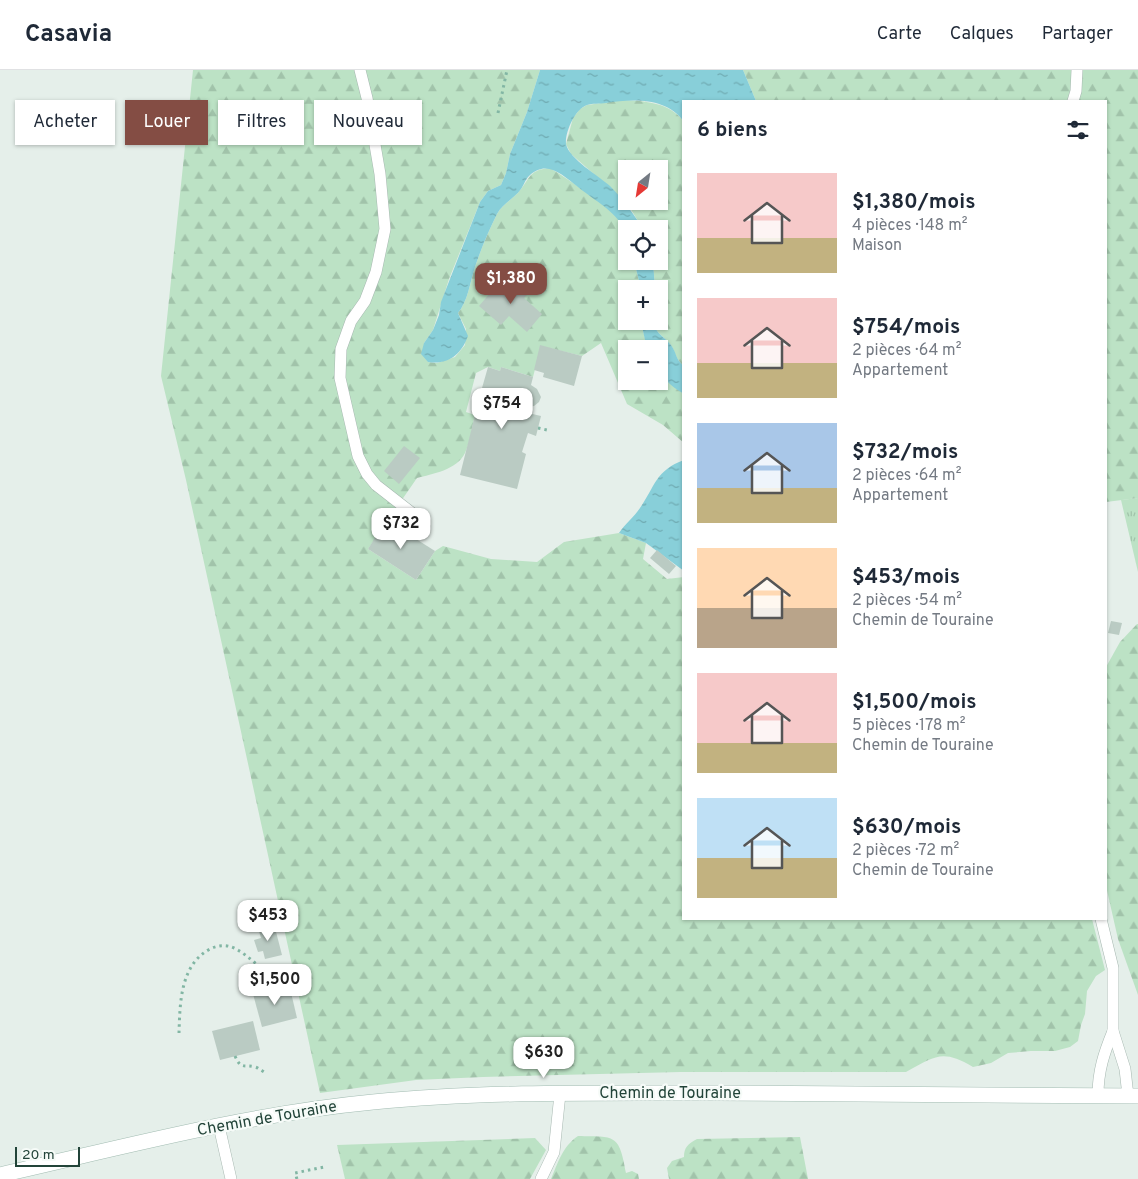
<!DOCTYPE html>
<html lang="fr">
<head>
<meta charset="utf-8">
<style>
	:root { --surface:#fff; --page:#f6f6f7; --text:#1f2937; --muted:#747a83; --line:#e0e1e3; --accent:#844d44 }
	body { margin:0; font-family:Overpass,sans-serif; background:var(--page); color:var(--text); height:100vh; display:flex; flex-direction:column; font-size:19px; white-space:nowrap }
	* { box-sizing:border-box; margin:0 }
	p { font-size:16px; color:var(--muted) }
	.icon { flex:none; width:28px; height:28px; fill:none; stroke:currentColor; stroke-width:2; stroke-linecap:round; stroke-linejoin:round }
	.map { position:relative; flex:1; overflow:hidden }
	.sheet { position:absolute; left:682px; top:30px; width:425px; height:820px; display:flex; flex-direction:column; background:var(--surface); border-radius:0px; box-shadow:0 1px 4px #0004 }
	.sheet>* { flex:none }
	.top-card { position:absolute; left:15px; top:30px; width:475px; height:45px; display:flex; gap:10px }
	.needle { width:32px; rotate:210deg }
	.buttons { position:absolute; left:618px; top:90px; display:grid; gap:10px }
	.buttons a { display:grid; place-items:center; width:50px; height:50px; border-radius:0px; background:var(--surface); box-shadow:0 1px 4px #0004; font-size:25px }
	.scale { position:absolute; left:15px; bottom:12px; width:65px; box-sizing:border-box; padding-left:5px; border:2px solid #224439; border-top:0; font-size:14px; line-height:18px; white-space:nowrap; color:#224439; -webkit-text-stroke:4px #f6fbf8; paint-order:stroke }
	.price { position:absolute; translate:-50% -42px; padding:0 11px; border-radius:10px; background:#fff; color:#222; font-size:16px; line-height:32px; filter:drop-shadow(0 1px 2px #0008) }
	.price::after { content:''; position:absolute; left:50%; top:30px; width:15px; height:11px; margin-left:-8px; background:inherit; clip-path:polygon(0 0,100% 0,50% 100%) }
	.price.current { background:var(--accent); color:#fff }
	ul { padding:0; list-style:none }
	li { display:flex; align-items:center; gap:15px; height:125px; padding:0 15px }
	li span { display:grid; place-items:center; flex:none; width:140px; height:100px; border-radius:0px; color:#555 }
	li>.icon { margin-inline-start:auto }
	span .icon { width:60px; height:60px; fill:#fffc; stroke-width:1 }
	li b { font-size:21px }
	h2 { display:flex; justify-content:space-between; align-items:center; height:60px; padding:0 15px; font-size:21px }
	.chip { padding:0 18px; border-radius:0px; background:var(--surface); box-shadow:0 1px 4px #0004; font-size:18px; line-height:45px }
	.chip.current { background:var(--accent); color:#fff }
	header { display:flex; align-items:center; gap:30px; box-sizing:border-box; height:70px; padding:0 25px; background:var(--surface); border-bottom:1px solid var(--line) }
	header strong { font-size:24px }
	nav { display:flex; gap:28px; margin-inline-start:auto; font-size:18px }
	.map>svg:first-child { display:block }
</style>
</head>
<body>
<header>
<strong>Casavia</strong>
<nav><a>Carte</a><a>Calques</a><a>Partager</a></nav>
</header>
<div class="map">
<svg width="1138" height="1109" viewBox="0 0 1138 1109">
	<defs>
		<pattern id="grass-tufts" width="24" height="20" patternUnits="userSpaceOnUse" patternTransform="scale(1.25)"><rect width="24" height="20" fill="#bce2c5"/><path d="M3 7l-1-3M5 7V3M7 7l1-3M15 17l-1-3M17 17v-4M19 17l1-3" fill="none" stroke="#a1c3aa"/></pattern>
		<pattern id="forest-firs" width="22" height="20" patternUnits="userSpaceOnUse" patternTransform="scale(1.25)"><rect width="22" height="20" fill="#bce2c5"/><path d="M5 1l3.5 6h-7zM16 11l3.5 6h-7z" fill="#a1c3aa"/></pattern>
		<pattern id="water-ripples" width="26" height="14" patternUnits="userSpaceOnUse" patternTransform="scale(1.25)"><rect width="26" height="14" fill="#88cfd9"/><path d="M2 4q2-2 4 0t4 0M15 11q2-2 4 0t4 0" fill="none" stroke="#6faab1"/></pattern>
	</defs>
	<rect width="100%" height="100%" fill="#e5efea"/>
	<polygon fill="url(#grass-tufts)" points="1138,428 1138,502 1121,430"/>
	<g fill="url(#forest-firs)" fill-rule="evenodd">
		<path d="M193,0h347l-13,42 -17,42 -4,19 -5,12 -13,6 -8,11 -31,77 -16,51 -9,13 4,19 9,1 18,-6 10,-12 1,-16 -8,-16c10,-12 12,-31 17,-46 6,-18 14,-37 22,-53 6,-11 17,-15 24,-25 10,-13 9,-19 29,-21 16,10 71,45 76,61 3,9 0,23 0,32h8l7,28h-15v32h16l1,10 5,18h-22v32h33v-13l7,12 18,14v49l-21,-18 -36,-21 -26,-61 -19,13 -41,-10 -8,31 -32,-10 -1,4 -12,-4 -12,6 -10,39 9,3c-3,12 -5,27 -10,38 -8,17 -33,21 -48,25l-49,71 48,31 19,-29 8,-5 48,13 46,3 27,-20 55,-9 27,10 -3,16 24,20 17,-2v342h408l13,51 -9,6 -9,15 -2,23 -4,11 -3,16 -8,6 -15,4h-24l-23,2 -17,10 -18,4c-31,-18 -37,-11 -67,5h-225l-198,5 -67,3 -96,13 -134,-613 -25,-104z"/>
		<polygon points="743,0 1138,0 1138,428 1106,432 1106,31 756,31"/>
		<path d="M623,30c21,1 47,2 61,22v244c-9,-7 -8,-13 -13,-21 -6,-8 -17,-12 -17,-24h5v-32h-4l-2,-28h6v-32h-16l-13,-21 -21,-22 -14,-11 -24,-21 -5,-10 7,-26 7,-9 7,-4zM626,99h33v32h-33z"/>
		<polygon points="1137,554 1138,554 1138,925 1118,869 1106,816 1106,597 1120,572"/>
		<path d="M578,1066c37,1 41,-3 48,37l6,-2 6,3 1,5h-88c7,-16 11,-32 27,-43z"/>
		<path d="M800,1067l8,42h-139l-2,-11 5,-7 12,-4c0,-10 4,-13 13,-18z"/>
		<polygon points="535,1068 546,1080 530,1109 345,1109 337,1075"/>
	</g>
	<g fill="url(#water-ripples)">
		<path d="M540,0h203l13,31h-72v21c-17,-25 -52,-23 -78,-19 -6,1 -14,0 -19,2 -12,4 -22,27 -21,39 3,15 33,32 44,42 13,13 23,27 33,43l-17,1c-15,-22 -28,-27 -48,-43 -16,-12 -31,-28 -49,-11 -4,4 -5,9 -8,13 -7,10 -18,14 -24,25 -8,16 -16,35 -22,53 -5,15 -7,34 -17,46l10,23c-7,19 -20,29 -40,26l-7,-8 3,-11 9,-13 6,-15 2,-13 39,-100 8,-11 13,-6 5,-12 4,-19 17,-42z"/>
		<polygon points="634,191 653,191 655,219 641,219"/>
		<path d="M642,251h12c0,12 11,16 17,24 6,8 4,14 13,21v28c-22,-13 -25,-22 -25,-45h-12l-4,-18z"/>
		<path d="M684,390v111l-38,-28 -27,-10c6,-9 15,-16 21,-25 15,-22 16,-38 44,-48z"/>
	</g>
	<g fill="#bacbc3">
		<polygon points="502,209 510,217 515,211 529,223 524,228 542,244 527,262 509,246 501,255 479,236"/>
		<polygon points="540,275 582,286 574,316 543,307 544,303 534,300"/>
		<polygon points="488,297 500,301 501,297 533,307 531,315 537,319 541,327 539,332 534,336 526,337 524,342 541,346 536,366 528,363 522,382 526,384 517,419 460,405 475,345 486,347 493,322 482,318"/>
		<polygon points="404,376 420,388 399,414 384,401"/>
		<polygon points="386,450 435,481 416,510 368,479"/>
		<polygon points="657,480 676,496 669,504 650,488"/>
		<polygon points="1111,551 1122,553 1119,565 1108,563"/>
		<polygon points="274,854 282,885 265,889 263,881 258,882 254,870 261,868 258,858"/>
		<polygon points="289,914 297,948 262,957 253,924"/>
		<polygon points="253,951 260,980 220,990 212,961"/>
	</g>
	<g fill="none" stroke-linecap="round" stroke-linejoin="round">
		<g stroke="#a7b8b1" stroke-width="12">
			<g id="lane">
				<polyline points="360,0 367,28 380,104 385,159 376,202 365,231 351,251 341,279 340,308 358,386 367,404 376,415 412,443 425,458"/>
				<polyline points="1073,31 1076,21 1077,0"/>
				<polyline points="1101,849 1113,898 1113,961 1125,999 1128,1026"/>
				<path d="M1098,1025c0,-24 6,-42 15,-64"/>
				<polyline points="219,1056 231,1109"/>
				<polyline points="541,1109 554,1082 560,1024"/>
			</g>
		</g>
		<g stroke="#a2bcb2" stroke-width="16">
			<path id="secondary" d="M0,1105c123,-28 247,-61 373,-73 114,-11 230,-9 345,-9 140,1 280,2 420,3"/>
		</g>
		<g stroke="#82b6a4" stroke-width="3" stroke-dasharray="2.5 4" stroke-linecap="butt">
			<polyline points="498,43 507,0"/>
			<polyline points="538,358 547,360"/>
			<path d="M179,963c1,-30 1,-68 31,-84 8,-4 17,-5 26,0 13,7 25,20 37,29"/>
			<path d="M235,986c6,14 9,8 20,11 4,1 7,4 11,6"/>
			<polyline points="297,1109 295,1103 324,1097"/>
		</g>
		<use href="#lane" stroke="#fff" stroke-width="11"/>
		<use href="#secondary" stroke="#fff" stroke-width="15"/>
	</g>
	<g text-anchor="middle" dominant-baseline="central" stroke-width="4.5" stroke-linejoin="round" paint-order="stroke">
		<g font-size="16" fill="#224439" stroke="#f6fbf8">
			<text x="670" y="1024">Chemin de Touraine</text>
			<text transform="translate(267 1049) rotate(-10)">Chemin de Touraine</text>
		</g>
	</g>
</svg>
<div class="buttons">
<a><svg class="needle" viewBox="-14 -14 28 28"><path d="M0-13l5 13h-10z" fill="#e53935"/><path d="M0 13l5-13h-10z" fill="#747a83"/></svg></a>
<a><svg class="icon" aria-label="locate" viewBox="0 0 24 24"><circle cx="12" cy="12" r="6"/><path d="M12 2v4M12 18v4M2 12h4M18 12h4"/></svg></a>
<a>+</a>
<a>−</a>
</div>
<div class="scale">20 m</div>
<b class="price current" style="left:511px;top:235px">$1,380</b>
<b class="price" style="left:502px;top:360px">$754</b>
<b class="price" style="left:401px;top:480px">$732</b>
<b class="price" style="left:268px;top:872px">$453</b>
<b class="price" style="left:275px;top:936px">$1,500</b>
<b class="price" style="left:544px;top:1009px">$630</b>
<div class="top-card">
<a class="chip">Acheter</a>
<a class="chip current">Louer</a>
<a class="chip">Filtres</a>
<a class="chip">Nouveau</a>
</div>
<section class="sheet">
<h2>6 biens<svg class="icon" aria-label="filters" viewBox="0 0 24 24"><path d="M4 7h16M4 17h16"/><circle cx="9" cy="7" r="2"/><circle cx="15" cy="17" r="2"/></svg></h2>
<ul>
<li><span style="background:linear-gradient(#f6c9c9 65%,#c2b280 0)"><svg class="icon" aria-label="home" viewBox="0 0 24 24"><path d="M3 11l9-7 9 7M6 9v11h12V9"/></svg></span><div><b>$1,380/mois</b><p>4 pièces · 148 m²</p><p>Maison</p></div></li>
<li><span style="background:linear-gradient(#f6c9c9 65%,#c2b280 0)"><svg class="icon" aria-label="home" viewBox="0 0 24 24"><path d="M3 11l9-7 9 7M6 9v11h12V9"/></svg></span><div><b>$754/mois</b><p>2 pièces · 64 m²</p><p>Appartement</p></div></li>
<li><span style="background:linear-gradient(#a9c7e8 65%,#c2b280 0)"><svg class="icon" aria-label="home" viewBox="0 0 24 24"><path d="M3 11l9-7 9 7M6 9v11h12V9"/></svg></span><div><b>$732/mois</b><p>2 pièces · 64 m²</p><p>Appartement</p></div></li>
<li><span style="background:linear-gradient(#ffd9b3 60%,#b9a48a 0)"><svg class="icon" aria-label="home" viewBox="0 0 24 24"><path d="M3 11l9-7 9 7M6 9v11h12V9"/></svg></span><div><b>$453/mois</b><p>2 pièces · 54 m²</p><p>Chemin de Touraine</p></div></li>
<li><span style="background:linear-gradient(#f6c9c9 70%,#c2b280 0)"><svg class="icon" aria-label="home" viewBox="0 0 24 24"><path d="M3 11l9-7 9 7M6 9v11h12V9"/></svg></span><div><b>$1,500/mois</b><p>5 pièces · 178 m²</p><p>Chemin de Touraine</p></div></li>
<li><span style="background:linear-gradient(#bfe0f5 60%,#c2b280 0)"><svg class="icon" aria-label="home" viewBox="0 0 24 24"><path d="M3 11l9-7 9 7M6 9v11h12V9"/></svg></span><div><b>$630/mois</b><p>2 pièces · 72 m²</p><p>Chemin de Touraine</p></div></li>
</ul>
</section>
</div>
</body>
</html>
